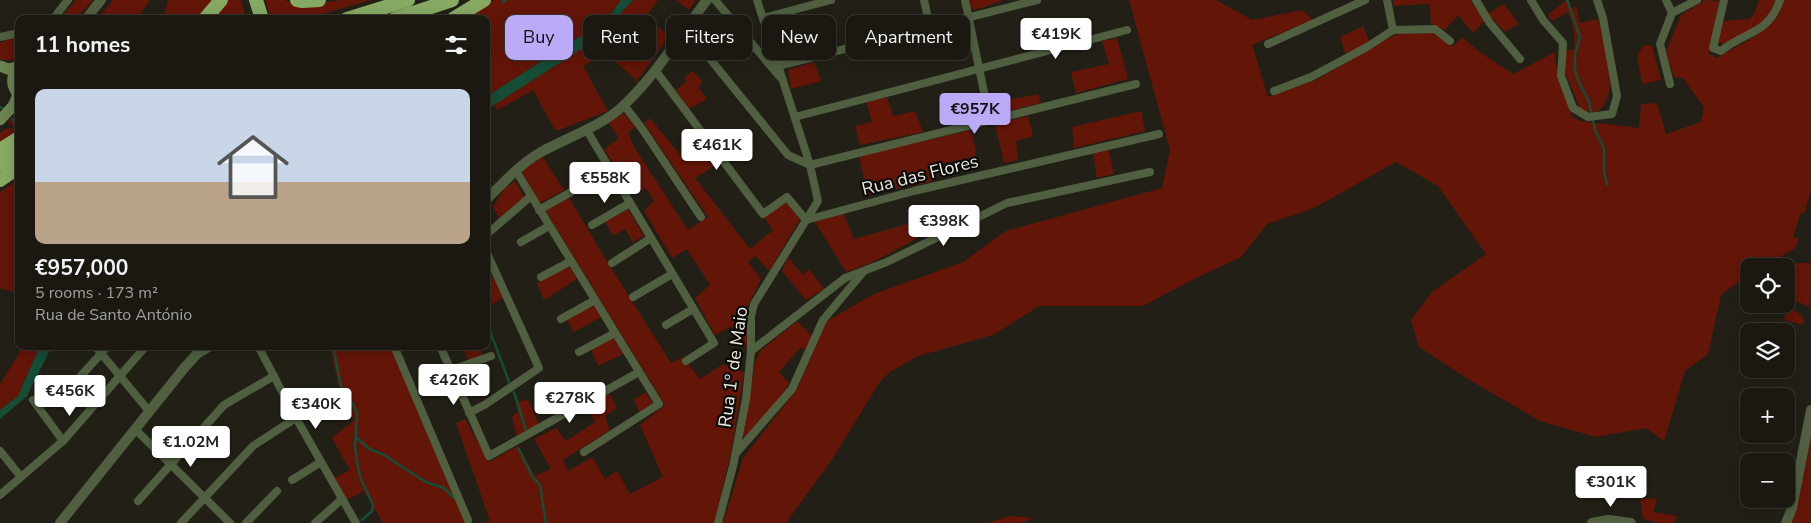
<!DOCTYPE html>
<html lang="en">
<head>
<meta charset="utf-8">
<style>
	:root { --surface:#1a1810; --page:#232119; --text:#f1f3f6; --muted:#9fa09f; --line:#383730; --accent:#bbaaf6 }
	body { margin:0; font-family:"Nunito Sans",sans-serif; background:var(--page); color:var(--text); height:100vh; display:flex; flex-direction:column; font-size:19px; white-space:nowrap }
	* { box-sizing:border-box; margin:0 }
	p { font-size:16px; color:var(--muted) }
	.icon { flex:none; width:28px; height:28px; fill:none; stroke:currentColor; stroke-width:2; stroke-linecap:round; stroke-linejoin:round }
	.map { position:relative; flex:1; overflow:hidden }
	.drawer { position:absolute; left:15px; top:15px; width:475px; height:335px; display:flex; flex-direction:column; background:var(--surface); border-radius:10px; box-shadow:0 2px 12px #0003,0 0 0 1px var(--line) }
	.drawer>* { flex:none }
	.top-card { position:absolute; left:505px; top:15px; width:475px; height:45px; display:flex; gap:10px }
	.controls { position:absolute; left:1740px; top:258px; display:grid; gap:10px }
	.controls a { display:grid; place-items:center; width:55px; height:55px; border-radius:10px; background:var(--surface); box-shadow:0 2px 12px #0003,0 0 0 1px var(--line); font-size:25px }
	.price { position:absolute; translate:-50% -42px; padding:0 11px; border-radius:5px; background:#fff; color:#222; font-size:16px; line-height:32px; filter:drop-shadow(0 1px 2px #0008) }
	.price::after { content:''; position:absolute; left:50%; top:30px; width:15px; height:11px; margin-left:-8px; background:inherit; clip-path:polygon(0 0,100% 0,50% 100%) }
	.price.active { background:var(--accent); color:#111 }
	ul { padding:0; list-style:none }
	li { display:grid; align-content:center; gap:10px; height:265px; padding:0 20px }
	li span { display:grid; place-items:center; height:155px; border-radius:10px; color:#555 }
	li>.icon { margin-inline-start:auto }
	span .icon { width:90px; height:90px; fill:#fffc; stroke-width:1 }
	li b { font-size:21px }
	h2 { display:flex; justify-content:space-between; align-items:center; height:60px; padding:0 20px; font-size:21px }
	.tag { padding:0 18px; border-radius:10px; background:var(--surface); box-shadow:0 2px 12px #0003,0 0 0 1px var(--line); font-size:18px; line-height:45px }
	.tag.active { background:var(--accent); color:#111 }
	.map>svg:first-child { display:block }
</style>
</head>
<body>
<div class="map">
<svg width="1811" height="523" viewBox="0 0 1811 523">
	<rect width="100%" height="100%" fill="#222016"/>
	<g fill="#631508">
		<polygon points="76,0 93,0 76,19 60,19"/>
		<polygon points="113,0 150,0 137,19 97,19"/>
		<polygon points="168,0 216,0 197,19 163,19"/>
		<polygon points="224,0 241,0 246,19 208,19"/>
		<polygon points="265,0 284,0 290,2 311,4 342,0 371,0 305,19 271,19"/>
		<polygon points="494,0 621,0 607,18 607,28 633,0 658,0 646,17 669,36 637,81 606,53 583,66 608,111 559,130 555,130 533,90 498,110 493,105 585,46 578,37 486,97 486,19 463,19"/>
		<polygon points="676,0 696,0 689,10"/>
		<polygon points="970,0 1001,0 1001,1 975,10 971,8"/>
		<polygon points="1129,0 1216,0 1252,20 1302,10 1313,20 1252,45 1268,97 1318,79 1394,35 1410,32 1435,32 1452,47 1462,37 1481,53 1513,74 1555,52 1557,72 1572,117 1580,121 1639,128 1641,104 1657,103 1666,134 1701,122 1704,107 1683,78 1674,77 1666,52 1681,15 1705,0 1719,1 1709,54 1717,58 1757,35 1778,16 1783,0 1811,0 1811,187 1805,212 1800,214 1793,237 1799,239 1795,248 1765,266 1749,266 1749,276 1724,292 1721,295 1708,354 1685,371 1664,441 1646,428 1596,437 1540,421 1468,379 1419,347 1411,320 1432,292 1486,254 1438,186 1396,162 1314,208 1267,224 1241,257 1194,279 1143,306 1039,306 993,335 918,356 890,372 881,380 833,458 786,523 723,523 743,458 797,389 827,321 874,294 963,262 1006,231 1162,188 1170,150"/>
		<polygon points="1393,0 1470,0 1485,20 1473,33 1458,15 1445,30 1431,24 1430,4 1393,6"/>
		<path d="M1565,0h4l3,8 4,-2 4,17 18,-4c4,18 15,53 12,70 -1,5 -4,11 -6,15 -5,11 -14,10 -23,6l-15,-35v-25h8c2,-14 -1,-25 -6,-38l-16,9 -4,-6 17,-14z"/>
		<polygon points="1759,0 1776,0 1766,20 1753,29 1723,44 1716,42 1724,21 1750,19 1755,12"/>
		<polygon points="1504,4 1519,24 1505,32 1488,14"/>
		<polygon points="1363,26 1369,41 1346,56 1340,37"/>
		<polygon points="19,37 19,56 10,61 0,59 0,43 8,39"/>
		<polygon points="1117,38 1128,79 1076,93 1071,72 1109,64 1102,41"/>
		<polygon points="1644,45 1652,46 1661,80 1642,84 1637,56"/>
		<polygon points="814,62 821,81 791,89 788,70"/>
		<polygon points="692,71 703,82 698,87 707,99 689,109 676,90 687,81 684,78"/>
		<polygon points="1038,94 1041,103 993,115 989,104"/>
		<polygon points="887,97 893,116 915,111 923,132 860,145 855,126 872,122 866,101"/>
		<polygon points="982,97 986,115 958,121 952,104"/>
		<polygon points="1141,111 1145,131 1074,148 1072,127"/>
		<polygon points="19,112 19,131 0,143 0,133 5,129 14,128 8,121"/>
		<polygon points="624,113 635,127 628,133 634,147 688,230 708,217 644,123 650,118 685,161 706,146 719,163 695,178 750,249 773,230 763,216 783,202 788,203 799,218 799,221 769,271 755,256 748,262 761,279 746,309 747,348 732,326 715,335 695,298 710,285 687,249 672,258 644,211 654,201 646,188 633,194 604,149 619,138 609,123"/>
		<polygon points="1028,116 1033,136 1016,141 1018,160 1004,163 995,124"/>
		<polygon points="971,130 976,151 975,157 934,165 935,181 868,195 859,156"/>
		<polygon points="1108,148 1114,174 1097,178 1093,153"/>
		<polygon points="542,156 564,190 542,202 538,201 523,174 523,170"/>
		<polygon points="19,179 19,294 0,288 0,192"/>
		<polygon points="515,181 524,197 499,218 493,207 504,189"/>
		<polygon points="568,196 603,255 671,363 683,357 700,379 723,364 744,373 731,452 714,523 482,523 490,521 456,423 465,419 489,462 518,446 535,476 551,469 534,439 556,428 566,441 595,422 586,407 609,393 617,408 605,416 610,430 563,460 568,471 592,457 605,479 617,471 630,494 663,477 640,425 665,405 547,213 547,210"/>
		<polygon points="628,209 644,236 633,242 625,229 613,236 605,222"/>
		<polygon points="843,213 854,239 911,223 918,238 873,262 846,272 815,222"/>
		<polygon points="788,258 803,275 809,269 824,289 806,300 782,271"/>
		<polygon points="1792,263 1811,263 1811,295 1809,307 1786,297 1786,266"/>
		<polygon points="569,266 577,279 544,300 537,283"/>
		<polygon points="493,276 503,298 486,308 486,281"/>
		<polygon points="593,304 601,317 574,332 566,319"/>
		<path d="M1787,308c9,2 17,6 17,17l-20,-5z"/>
		<polygon points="797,321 812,336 804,351 801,347 779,372 789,383 784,392 747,437 743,436 755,362 760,351"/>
		<polygon points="611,338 614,338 623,354 598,366 591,350"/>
		<polygon points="22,346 40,346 18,396 0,410 0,384 17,357"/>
		<polygon points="330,346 391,346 466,523 383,523 364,491 347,500 335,478 350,470 332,438 354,420 340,393"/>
		<polygon points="462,346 479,346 482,356 470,362"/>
		<polygon points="645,392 652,401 652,404 639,412 634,400"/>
		<polygon points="528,400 539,424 517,438 512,417 518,411 515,402"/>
		<polygon points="1811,435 1811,523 1792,523 1797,507"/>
		<polygon points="1657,498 1653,512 1677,516 1674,523 1659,523 1643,519 1640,499"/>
		<polygon points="1011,516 1034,518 1021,523 987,523"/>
	</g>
	<g fill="#154d37">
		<polygon points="621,0 633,0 607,28 586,46 486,110 486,97 607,19"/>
		<polygon points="40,346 52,346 27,396 0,419 0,410 18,396"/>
	</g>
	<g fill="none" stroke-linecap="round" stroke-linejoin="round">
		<g stroke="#154d37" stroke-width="2.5">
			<polyline points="1567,0 1580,37 1575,54 1575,70 1579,83 1589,101 1595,130 1604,148 1604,172 1607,184"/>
			<polyline points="503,2 506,0"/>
			<polyline points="0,107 2,108"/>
			<polyline points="12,119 18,128"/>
			<polyline points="490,331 509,382"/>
			<polyline points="333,346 341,386 354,406 357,414 355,446 357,462 361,479 373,505 372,511 362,520"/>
			<polyline points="514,392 526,430"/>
			<polyline points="356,437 368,448 384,455 426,482 444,488 454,498"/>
			<polyline points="519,449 532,476 540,485 546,523"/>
		</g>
		<g stroke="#4f5f40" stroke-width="8">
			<polyline points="715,0 780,77"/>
			<polyline points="924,0 930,27"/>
			<polyline points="965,0 984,92"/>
			<polyline points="1387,0 1393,30 1435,29 1450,41"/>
			<polyline points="1476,0 1489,22 1520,59"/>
			<polyline points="1531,0 1543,20 1563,43 1561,76 1573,108 1588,117 1612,114 1617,96 1603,18 1597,0"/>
			<polyline points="1666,0 1672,13"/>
			<path d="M1724,0l-11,48 8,3c24,-20 47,-16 59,-51"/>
			<polyline points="763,18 831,0"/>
			<polyline points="53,19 68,0"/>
			<polyline points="685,28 788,155 810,165 1136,84"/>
			<polyline points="0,37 19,33"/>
			<polyline points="1268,44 1365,0"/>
			<polyline points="778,66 1037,0"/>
			<polyline points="655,70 763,214 787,197 806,220"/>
			<polyline points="1670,84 1660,44 1672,13 1697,0"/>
			<polyline points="1274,91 1311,77 1367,47 1393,30"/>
			<polyline points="624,105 643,130 701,217"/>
			<polyline points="795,117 1127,30"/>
			<polyline points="586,129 714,343 686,361"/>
			<polyline points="516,171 659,404 584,452"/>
			<polyline points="539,210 610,170"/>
			<polyline points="806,220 914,191 1159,134"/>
			<polyline points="592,225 630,203"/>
			<polyline points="486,235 531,196"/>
			<polyline points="521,242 549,226"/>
			<polyline points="612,263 651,238"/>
			<polyline points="541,277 571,261"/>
			<polyline points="633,297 672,274"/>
			<polyline points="561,319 595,300"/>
			<polyline points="666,325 693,309"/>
			<polyline points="95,346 149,411"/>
			<polyline points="258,346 296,418 356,523"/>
			<polyline points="394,346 468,520"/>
			<polyline points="440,346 489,456 639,372"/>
			<polyline points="751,351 845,278 887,262 1007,203 1150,172"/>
			<polyline points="579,352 615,333"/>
			<polyline points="451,370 491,356"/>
			<polyline points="33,400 63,441"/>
			<polyline points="59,400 108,346"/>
			<polyline points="469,413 486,404 539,368 486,251"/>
			<polyline points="135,429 230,523"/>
			<polyline points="0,451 21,477"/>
			<polyline points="737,452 792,389 823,320 864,271"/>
			<polyline points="292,480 321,462"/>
			<polyline points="0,495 63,441 146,346"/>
			<polyline points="138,501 224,405 274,376"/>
			<polyline points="181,523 253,446 296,418"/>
			<polyline points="246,523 277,491"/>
			<polyline points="315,523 342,499"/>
			<polyline points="718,523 733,466 746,399 751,351 751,316 754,304 818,201 810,165 757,0"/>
		</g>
		<g stroke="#4f5f40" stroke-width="10">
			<polyline points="86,19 101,0"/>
			<path d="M486,200c17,-17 34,-36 55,-48 27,-15 60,-25 83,-47 32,-30 56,-70 83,-105"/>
			<polyline points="60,523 185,367 197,354 210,346"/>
			<polyline points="1592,523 1608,520 1631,523"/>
			<polyline points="1786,523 1792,508 1811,410"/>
		</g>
		<g stroke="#698351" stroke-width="11">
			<polyline points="0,66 8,69 18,67"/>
			<path d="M19,67c-9,9 -8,19 0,29"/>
			<polyline points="0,120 13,106 18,95"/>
		</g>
		<g stroke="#86aa64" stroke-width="14">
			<polyline points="256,0 262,19"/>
			<polyline points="297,0 303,1 319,0"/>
			<polyline points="205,19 221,0"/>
			<polyline points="347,19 408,0"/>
			<polyline points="395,19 452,0"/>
			<polyline points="453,19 484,0"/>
			<polyline points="0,150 19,138"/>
			<polyline points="0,164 19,152"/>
			<polyline points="0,180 19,167"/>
		</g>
	</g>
	<g text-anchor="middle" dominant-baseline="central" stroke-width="4.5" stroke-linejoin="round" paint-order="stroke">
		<g font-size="18" fill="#ebeae3" stroke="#0b0a06">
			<text transform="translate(920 175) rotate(-14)">Rua das Flores</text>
			<text transform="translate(733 367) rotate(-82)">Rua 1º de Maio</text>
		</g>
	</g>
</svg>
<div class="controls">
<a><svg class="icon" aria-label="locate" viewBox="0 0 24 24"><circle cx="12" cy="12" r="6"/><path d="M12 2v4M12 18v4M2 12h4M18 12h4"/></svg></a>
<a><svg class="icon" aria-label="layers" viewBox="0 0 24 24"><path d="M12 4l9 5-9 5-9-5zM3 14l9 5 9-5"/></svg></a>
<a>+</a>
<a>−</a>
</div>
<b class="price" style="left:1056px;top:60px">€419K</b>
<b class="price active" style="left:975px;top:135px">€957K</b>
<b class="price" style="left:717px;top:171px">€461K</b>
<b class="price" style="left:605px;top:204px">€558K</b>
<b class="price" style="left:944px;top:247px">€398K</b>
<b class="price" style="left:454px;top:406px">€426K</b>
<b class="price" style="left:70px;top:417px">€456K</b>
<b class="price" style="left:570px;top:424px">€278K</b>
<b class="price" style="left:316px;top:430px">€340K</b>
<b class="price" style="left:191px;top:468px">€1.02M</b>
<b class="price" style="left:1611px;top:508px">€301K</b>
<div class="top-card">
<a class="tag active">Buy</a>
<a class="tag">Rent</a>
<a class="tag">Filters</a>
<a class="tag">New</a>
<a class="tag">Apartment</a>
</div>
<section class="drawer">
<h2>11 homes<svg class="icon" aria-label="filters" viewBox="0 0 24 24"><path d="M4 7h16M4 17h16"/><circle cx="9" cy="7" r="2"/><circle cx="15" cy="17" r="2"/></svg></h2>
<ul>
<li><span style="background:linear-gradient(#c9d6e8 60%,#b9a48a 0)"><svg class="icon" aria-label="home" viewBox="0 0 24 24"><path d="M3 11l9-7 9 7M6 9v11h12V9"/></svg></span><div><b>€957,000</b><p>5 rooms · 173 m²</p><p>Rua de Santo António</p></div></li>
</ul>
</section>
</div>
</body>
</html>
